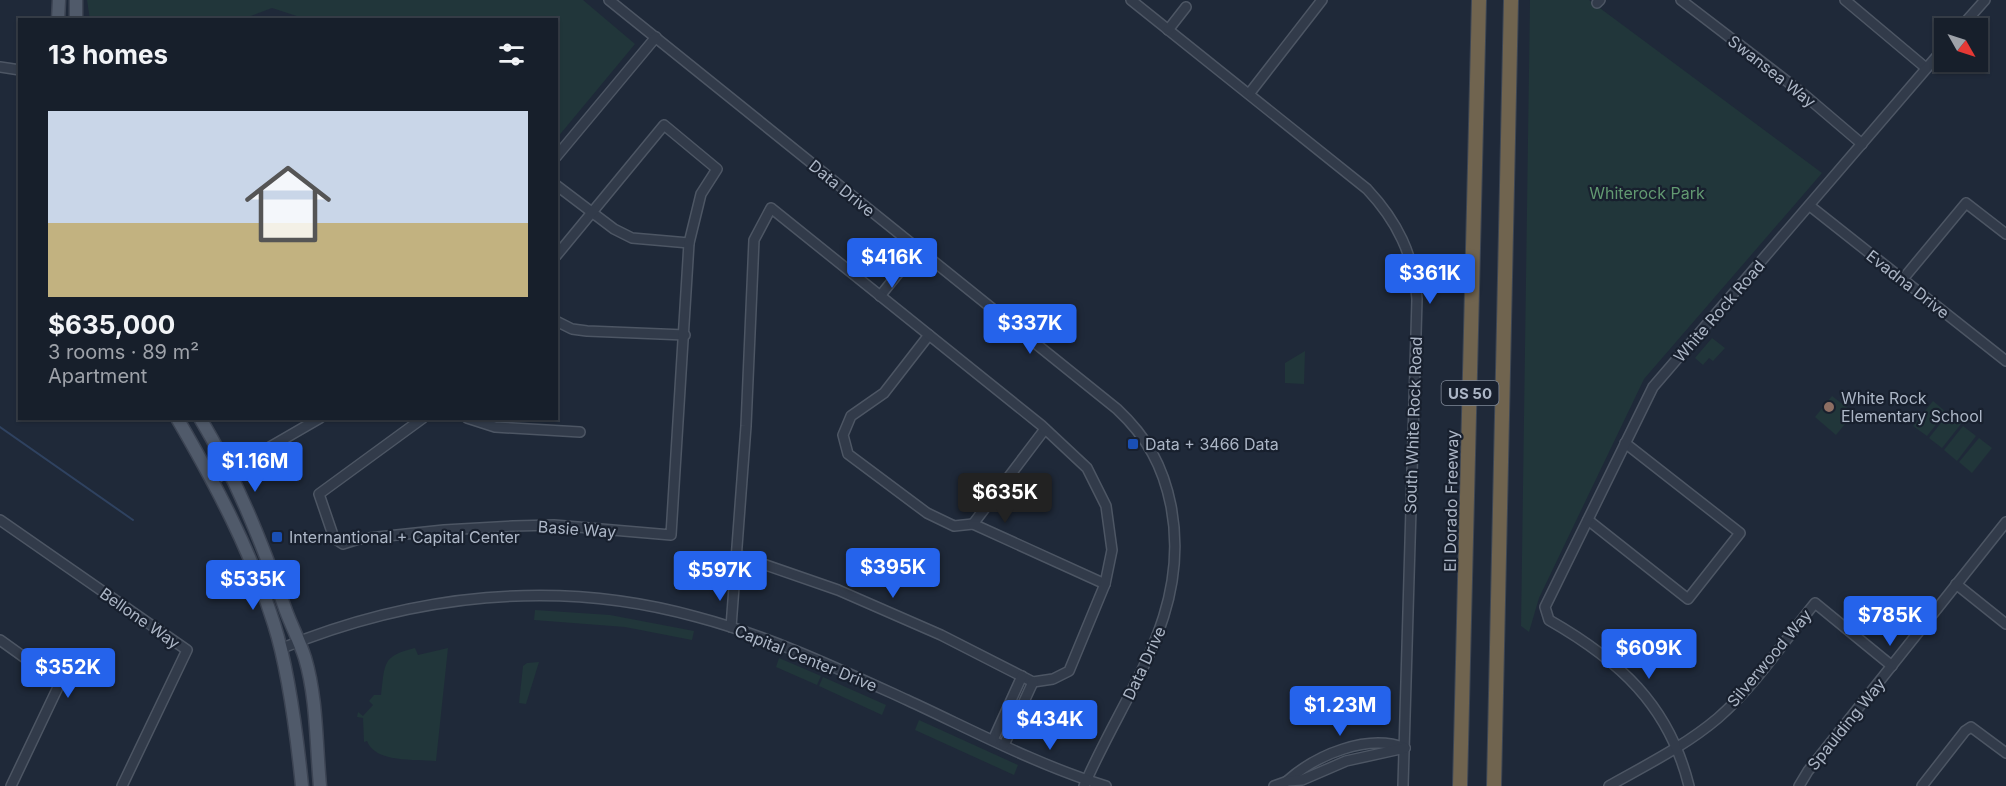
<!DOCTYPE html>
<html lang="en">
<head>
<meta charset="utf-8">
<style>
	:root { --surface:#171f2b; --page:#242c37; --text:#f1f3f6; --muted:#9ea2a9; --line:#363d47; --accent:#2563eb }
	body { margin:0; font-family:Inter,sans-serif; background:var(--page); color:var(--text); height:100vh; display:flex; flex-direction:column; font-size:22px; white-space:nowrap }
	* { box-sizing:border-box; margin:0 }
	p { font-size:20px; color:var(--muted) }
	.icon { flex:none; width:33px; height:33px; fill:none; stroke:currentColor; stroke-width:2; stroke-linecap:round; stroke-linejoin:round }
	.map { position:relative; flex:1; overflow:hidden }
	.panel { position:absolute; left:18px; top:18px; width:540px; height:402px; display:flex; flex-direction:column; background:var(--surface); border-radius:0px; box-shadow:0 2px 4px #0004,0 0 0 2px var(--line) }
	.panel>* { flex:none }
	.needle { width:39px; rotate:129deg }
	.fabs { position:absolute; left:1934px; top:18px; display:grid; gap:12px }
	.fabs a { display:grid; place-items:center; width:54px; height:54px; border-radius:0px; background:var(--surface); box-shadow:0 2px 4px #0004,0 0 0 2px var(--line); font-size:30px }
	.price { position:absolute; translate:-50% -51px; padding:0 14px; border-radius:6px; background:var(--accent); color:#fff; font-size:20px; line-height:39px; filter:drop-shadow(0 2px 3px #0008) }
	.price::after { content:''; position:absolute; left:50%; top:36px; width:18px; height:14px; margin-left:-9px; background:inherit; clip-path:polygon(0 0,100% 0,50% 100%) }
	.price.current { background:#222; color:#fff }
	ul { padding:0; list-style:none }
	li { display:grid; align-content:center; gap:12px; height:318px; padding:0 30px }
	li+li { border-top:2px solid var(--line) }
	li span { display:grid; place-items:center; height:186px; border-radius:0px; color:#555 }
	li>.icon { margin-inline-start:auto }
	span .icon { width:108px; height:108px; fill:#fffc; stroke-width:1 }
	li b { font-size:26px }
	h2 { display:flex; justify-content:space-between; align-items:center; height:72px; padding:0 30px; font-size:26px }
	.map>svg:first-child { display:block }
</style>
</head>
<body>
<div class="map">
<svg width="2006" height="786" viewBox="0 0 2006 786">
	<rect width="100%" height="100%" fill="#1f2939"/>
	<g fill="#21363a">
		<polygon points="87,0 583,0 635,44 557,138 556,20 309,20 272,8 243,19 90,20"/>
		<polygon points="1530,0 1589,0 1822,173 1644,379 1539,598 1529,632 1521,626"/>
		<polygon points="1712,338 1725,348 1713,361 1709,358 1703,365 1695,358"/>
		<polygon points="1305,351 1304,384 1285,383 1285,363"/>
		<polygon points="1832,396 1854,413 1836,435 1815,417"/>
		<polygon points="1933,401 1946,412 1927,436 1913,426"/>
		<polygon points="1948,414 1961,424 1942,448 1929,438"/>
		<polygon points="1963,426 1976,436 1957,461 1944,450"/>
		<polygon points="1979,438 1992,448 1972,473 1959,462"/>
		<polygon points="535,610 610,615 694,631 692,640 625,627 534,620"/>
		<path d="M415,648l3,7 30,-7 -12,113c-21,-2 -61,2 -69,-20l-3,1 -1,-24 -6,-1 1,-5 5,4 10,-11 -4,-4 5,-6h7c4,-32 1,-39 34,-47z"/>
		<polygon points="779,658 821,676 817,685 776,667"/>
		<polygon points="539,662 526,704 519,703 523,666 527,663"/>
		<polygon points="823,677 886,705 882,715 819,686"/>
		<polygon points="919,720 1018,765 1014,775 915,730"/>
	</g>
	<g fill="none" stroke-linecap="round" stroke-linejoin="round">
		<polyline stroke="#2f4260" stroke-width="2" points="0,427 133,520"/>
		<g stroke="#4d5664" stroke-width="12">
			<g id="minor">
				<path d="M609,0l508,409c30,28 46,57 54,97 21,109 -47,186 -87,280"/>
				<path d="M1131,0l236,189c30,32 47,66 50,110l-14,487"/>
				<polyline points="1681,0 1801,92 1862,144"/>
				<polyline points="1845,0 1926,68"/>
				<polyline points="1597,3 1600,0"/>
				<polyline points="1960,28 1985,0"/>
				<polyline points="1168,30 1186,7"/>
				<polyline points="0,67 20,70"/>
				<polyline points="1249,94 1322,0"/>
				<polyline points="556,157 656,37"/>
				<polyline points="556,185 614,229 632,238 689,243"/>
				<polyline points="1810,206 2006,361"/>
				<polyline points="1903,279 1966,203 2006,234"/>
				<polyline points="880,296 909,260 930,259"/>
				<polyline points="556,321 572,329 587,331 685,335"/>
				<polyline points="929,335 884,393 851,416 843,435 848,454 927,513 954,526 973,524"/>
				<polyline points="423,418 319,494 334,538 343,544 359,539 444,530 513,526 554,525 671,535 689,243 701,194 717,169 664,125 556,256"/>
				<polyline points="467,418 495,427 580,432"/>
				<polyline points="1045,429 973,524 1105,584"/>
				<polyline points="213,480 320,418"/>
				<polyline points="0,520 187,650 122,786"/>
				<polyline points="1588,520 1688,599 1740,533 1625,443"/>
				<polyline points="1956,584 2006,624"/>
				<polyline points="731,627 746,426 754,240 771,208 1041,425 1087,468 1106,506 1112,550 1105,584 1069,671 1053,679 1033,682 941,635 838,590 737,555"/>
				<polyline points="0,640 60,683 11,786"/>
				<path d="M280,649c133,-55 278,-71 417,-32 72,19 142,52 210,83 65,30 130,65 199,86"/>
				<polyline points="993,740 1022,676"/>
				<polyline points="1004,745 1033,682"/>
				<path d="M1287,781c29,-26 81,-48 118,-33"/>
				<polyline points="1274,786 1288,781 1302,780 1346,761 1405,748"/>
				<path d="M1609,786c37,-21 76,-40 109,-68 37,-32 66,-77 97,-115l77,63"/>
				<path d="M1689,786c-20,-81 -70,-126 -140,-166l-4,-13 108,-220 291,-339"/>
				<polyline points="1799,786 1808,771 2006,522"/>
				<polyline points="1922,786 1965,731 1971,727 2006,753"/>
			</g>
		</g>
		<g stroke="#3c4453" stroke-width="15">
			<g id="major">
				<polyline points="58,20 59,0"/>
				<polyline points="76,20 76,0"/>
				<path d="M177,418c39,67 74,133 97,206 15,47 23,113 28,162"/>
				<path d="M200,418c37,62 62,125 86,193 6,16 14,31 19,47 12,40 11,86 15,128"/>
			</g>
		</g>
		<g stroke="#3d4654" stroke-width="16">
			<g id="highway">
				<polyline points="1460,786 1479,0"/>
				<polyline points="1494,786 1511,0"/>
			</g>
		</g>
		<use href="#minor" stroke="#323b4a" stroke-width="9"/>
		<use href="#major" stroke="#505a6a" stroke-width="12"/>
		<use href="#highway" stroke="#70644f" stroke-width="14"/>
	</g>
	<circle fill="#8d6e63" stroke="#18202e" stroke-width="2" cx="1829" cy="407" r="6"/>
	<g fill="#1a4fb4" stroke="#18202e" stroke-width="2">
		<rect x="1127" y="438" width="12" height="12" rx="3"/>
		<rect x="271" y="531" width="12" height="12" rx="3"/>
	</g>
	<g text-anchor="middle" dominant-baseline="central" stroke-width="4.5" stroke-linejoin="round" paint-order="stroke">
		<rect fill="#18202e" stroke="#808998" stroke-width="1.5" x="1441.5" y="381" width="57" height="24" rx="4.5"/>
		<g font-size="15" font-weight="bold" fill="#acb6c6">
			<text x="1470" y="393">US 50</text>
		</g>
		<g font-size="16" fill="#acb6c6" stroke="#18202e">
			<text transform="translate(1772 71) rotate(38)">Swansea Way</text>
			<text transform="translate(842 188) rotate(39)">Data Drive</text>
			<text transform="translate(1908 284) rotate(38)">Evadna Drive</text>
			<text transform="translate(1719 311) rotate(-49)">White Rock Road</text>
			<text transform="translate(1413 425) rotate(-88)">South White Rock Road</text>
			<text transform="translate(1451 501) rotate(-89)">El Dorado Freeway</text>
			<text transform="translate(577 529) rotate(4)">Basie Way</text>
			<text transform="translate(140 618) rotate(35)">Bellone Way</text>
			<text transform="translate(806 658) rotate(22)">Capital Center Drive</text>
			<text transform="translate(1769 658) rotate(-50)">Silverwood Way</text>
			<text transform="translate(1144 663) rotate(-65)">Data Drive</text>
			<text transform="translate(1846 724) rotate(-51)">Spaulding Way</text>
		</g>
		<g font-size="16" fill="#629971" stroke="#18202e">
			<text x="1647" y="193">Whiterock Park</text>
		</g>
		<g font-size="16" fill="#acb6c6" stroke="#18202e" text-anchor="start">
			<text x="1841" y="398">White Rock<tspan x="1841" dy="18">Elementary School</tspan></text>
			<text x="1145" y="444">Data + 3466 Data</text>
			<text x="289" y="537">Internantional + Capital Center</text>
		</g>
	</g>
</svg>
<div class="fabs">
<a><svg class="needle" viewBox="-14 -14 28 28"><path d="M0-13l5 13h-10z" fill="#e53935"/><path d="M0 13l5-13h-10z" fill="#9ea2a9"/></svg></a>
</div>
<b class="price" style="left:892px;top:289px">$416K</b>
<b class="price" style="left:1430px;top:305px">$361K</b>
<b class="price" style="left:1030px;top:355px">$337K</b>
<b class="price" style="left:255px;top:493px">$1.16M</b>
<b class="price current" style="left:1005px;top:524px">$635K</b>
<b class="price" style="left:893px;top:599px">$395K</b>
<b class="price" style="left:720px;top:602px">$597K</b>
<b class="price" style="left:253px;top:611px">$535K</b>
<b class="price" style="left:1890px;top:647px">$785K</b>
<b class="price" style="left:1649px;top:680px">$609K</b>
<b class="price" style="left:68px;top:699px">$352K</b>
<b class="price" style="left:1340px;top:737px">$1.23M</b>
<b class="price" style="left:1050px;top:751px">$434K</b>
<section class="panel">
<h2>13 homes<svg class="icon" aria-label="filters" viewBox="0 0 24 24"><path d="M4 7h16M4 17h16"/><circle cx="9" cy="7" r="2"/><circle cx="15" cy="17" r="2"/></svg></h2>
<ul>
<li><span style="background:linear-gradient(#c9d6e8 60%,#c2b280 0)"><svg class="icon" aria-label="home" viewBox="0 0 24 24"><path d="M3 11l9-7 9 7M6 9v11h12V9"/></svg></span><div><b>$635,000</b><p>3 rooms · 89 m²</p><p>Apartment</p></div></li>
</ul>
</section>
</div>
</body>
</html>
